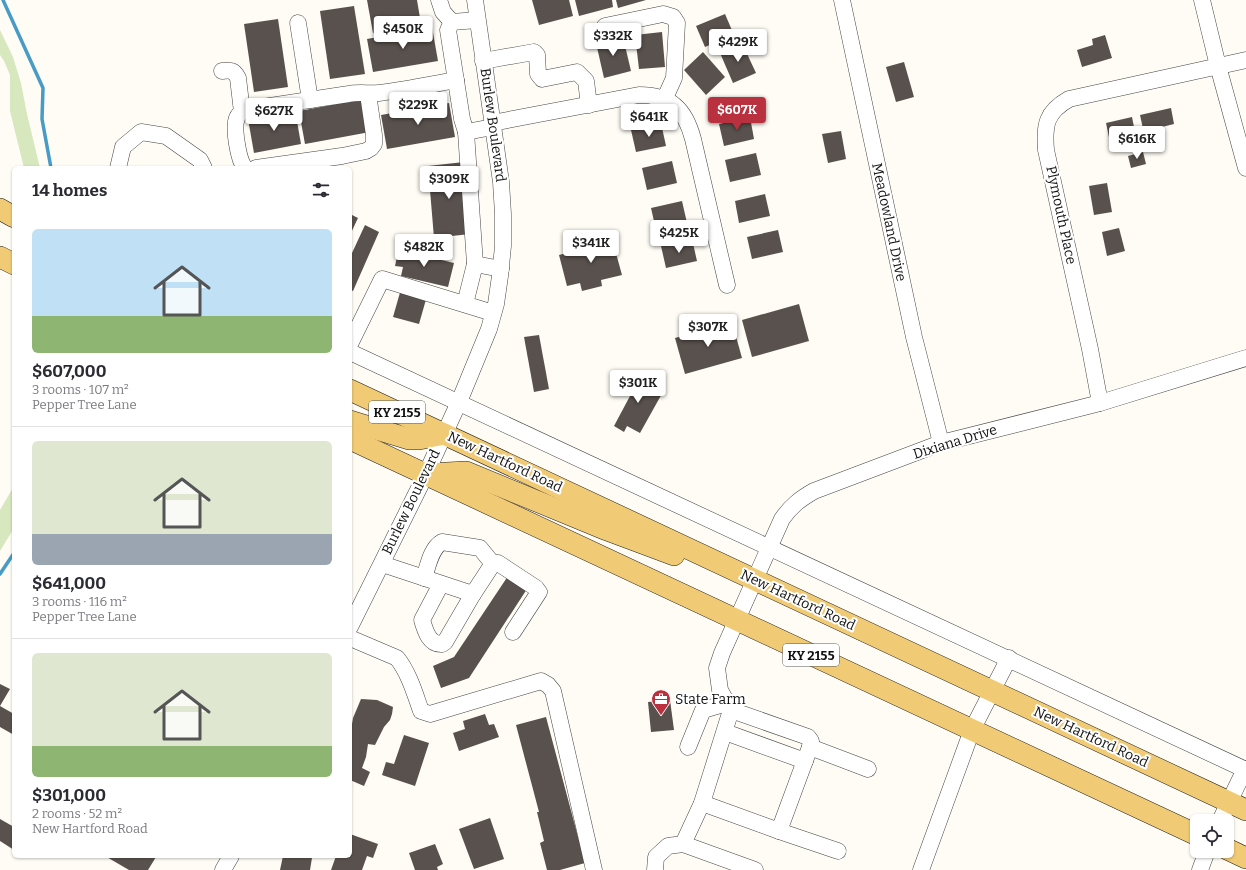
<!DOCTYPE html>
<html lang="en">
<head>
<meta charset="utf-8">
<style>
	:root { --surface:#fff; --page:#f2f2f3; --text:#2b2b33; --muted:#7c7c81; --line:#e1e1e2; --accent:#b9303f }
	body { margin:0; font-family:Bitter,serif; background:var(--page); color:var(--text); height:100vh; display:flex; flex-direction:column; font-size:15px; white-space:nowrap }
	* { box-sizing:border-box; margin:0 }
	p { font-size:13px; color:var(--muted) }
	.icon { flex:none; width:22px; height:22px; fill:none; stroke:currentColor; stroke-width:2; stroke-linecap:round; stroke-linejoin:round }
	.map { position:relative; flex:1; overflow:hidden }
	.sheet { position:absolute; left:12px; top:166px; width:340px; height:692px; display:flex; flex-direction:column; background:var(--surface); border-radius:6px; box-shadow:0 1px 3px #0004 }
	.sheet>* { flex:none }
	.controls { position:absolute; left:1190px; top:814px; display:grid; gap:8px }
	.controls a { display:grid; place-items:center; width:44px; height:44px; border-radius:6px; background:var(--surface); box-shadow:0 1px 3px #0004; font-size:20px }
	.price { position:absolute; translate:-50% -34px; padding:0 9px; border-radius:4px; background:#fff; color:#222; font-size:13px; line-height:26px; filter:drop-shadow(0 1px 2px #0008) }
	.price::after { content:''; position:absolute; left:50%; top:24px; width:12px; height:9px; margin-left:-6px; background:inherit; clip-path:polygon(0 0,100% 0,50% 100%) }
	.price.current { background:var(--accent); color:#fff }
	ul { padding:0; list-style:none }
	li { display:grid; align-content:center; gap:8px; height:212px; padding:0 20px }
	li+li { border-top:1px solid var(--line) }
	li span { display:grid; place-items:center; height:124px; border-radius:6px; color:#555 }
	li>.icon { margin-inline-start:auto }
	span .icon { width:72px; height:72px; fill:#fffc; stroke-width:1 }
	li b { font-size:17px }
	h2 { display:flex; justify-content:space-between; align-items:center; height:48px; padding:0 20px; font-size:17px }
	.map>svg:first-child { display:block }
</style>
</head>
<body>
<div class="map">
<svg width="1246" height="870" viewBox="0 0 1246 870">
	<rect width="100%" height="100%" fill="#fefcf5"/>
	<g fill="#d7e8bf">
		<polygon points="0,30 13,57 21,83 27,114 40,168 24,168 10,111 10,75 4,61 0,55"/>
		<polygon points="14,486 14,528 0,551 0,510"/>
	</g>
	<g fill="none" stroke-linecap="round" stroke-linejoin="round">
		<g stroke="#489bc5" stroke-width="3.5">
			<polyline points="3,0 43,88 42,119 51,168"/>
			<polyline points="0,574 14,553"/>
		</g>
	</g>
	<g fill="#59514d">
		<polygon points="367,0 417,0 421,24 373,33"/>
		<polygon points="532,0 569,0 573,16 539,25"/>
		<polygon points="575,0 612,0 613,7 579,16"/>
		<polygon points="616,0 646,0 618,8"/>
		<polygon points="354,6 365,74 330,79 320,11"/>
		<polygon points="725,14 734,35 705,47 696,26"/>
		<polygon points="278,19 288,87 254,92 244,24"/>
		<polygon points="432,27 438,61 373,72 367,39"/>
		<polygon points="662,32 665,67 639,69 635,35"/>
		<polygon points="1105,35 1112,58 1082,67 1077,50 1093,45 1092,39"/>
		<polygon points="623,37 631,71 604,78 596,43"/>
		<polygon points="742,43 756,73 733,83 720,53"/>
		<polygon points="703,52 725,77 706,95 684,70"/>
		<polygon points="904,62 914,97 896,102 886,67"/>
		<polygon points="364,99 370,132 305,144 299,111"/>
		<polygon points="449,103 455,137 387,149 381,115"/>
		<polygon points="1171,108 1174,124 1158,128 1159,134 1145,138 1140,115"/>
		<polygon points="295,110 301,144 254,153 248,119"/>
		<polygon points="750,117 754,139 724,146 719,124"/>
		<polygon points="1132,117 1136,137 1128,139 1130,148 1112,152 1106,123"/>
		<polygon points="661,123 666,146 636,152 631,130"/>
		<polygon points="841,131 846,159 828,163 822,134"/>
		<polygon points="1143,152 1146,164 1131,168 1128,156"/>
		<polygon points="756,153 761,175 730,182 725,160"/>
		<polygon points="672,161 677,183 647,190 642,168"/>
		<polygon points="464,162 470,234 434,238 428,166"/>
		<polygon points="1107,183 1112,212 1094,215 1089,186"/>
		<polygon points="765,194 770,216 739,223 735,201"/>
		<polygon points="682,201 687,223 656,230 651,208"/>
		<polygon points="350,214 358,218 350,235"/>
		<polygon points="365,225 379,232 353,291 350,290 350,252 352,253"/>
		<polygon points="1119,228 1125,251 1107,256 1102,232"/>
		<polygon points="778,230 783,252 752,259 747,237"/>
		<polygon points="611,235 622,275 601,280 602,286 582,291 580,283 567,286 559,255 588,247 586,241"/>
		<polygon points="692,239 697,261 666,268 661,246"/>
		<polygon points="399,248 430,255 429,257 454,263 448,287 401,276 403,267 395,266"/>
		<polygon points="401,289 427,296 419,324 393,317"/>
		<polygon points="799,304 809,341 752,357 742,320"/>
		<polygon points="732,322 742,358 685,374 675,338"/>
		<polygon points="539,335 549,389 534,392 524,337"/>
		<polygon points="639,376 664,390 640,433 627,426 624,432 614,426 630,396 622,391 628,380 635,384"/>
		<polygon points="508,576 527,589 469,678 441,688 433,666 454,657"/>
		<polygon points="0,684 10,689 0,706 14,714 14,735 0,727"/>
		<polygon points="361,699 377,700 393,707 392,714 390,720 384,727 375,745 368,744 366,757 362,768 370,772 364,786 350,780 350,736 353,718"/>
		<polygon points="670,700 674,730 651,732 648,702"/>
		<polygon points="485,714 489,725 494,724 499,737 459,751 453,733 465,729 463,721"/>
		<polygon points="546,717 585,863 560,870 547,870 540,843 544,841 537,812 539,812 516,725"/>
		<polygon points="404,735 429,743 415,786 382,775 386,762 394,764"/>
		<polygon points="490,818 504,859 474,869 459,829"/>
		<polygon points="0,819 14,827 14,850 0,841"/>
		<polygon points="350,834 378,844 373,858 367,856 362,870 331,870 336,856 350,856"/>
		<polygon points="435,844 443,864 437,867 438,870 415,870 409,853"/>
		<polygon points="105,856 154,856 156,857 148,870 129,870"/>
		<polygon points="283,856 319,856 318,858 312,858 310,870 280,870"/>
	</g>
	<g fill="none" stroke-linecap="round" stroke-linejoin="round">
		<g stroke="#444" stroke-width="17">
			<g id="minor">
				<polyline points="439,0 443,12 452,22"/>
				<polyline points="842,0 914,337 941,443"/>
				<polyline points="1202,0 1218,66 1246,168"/>
				<polyline points="477,20 452,22 448,30 462,119 466,132 493,127"/>
				<polyline points="298,23 310,100"/>
				<polyline points="605,26 663,14 673,17 677,23 674,78 665,98"/>
				<polyline points="483,61 534,52 537,55 538,74 542,79 577,72 586,81 589,105"/>
				<path d="M222,71c8,-1 12,-1 16,7l4,34"/>
				<path d="M492,123l147,-28c32,0 46,14 54,44l34,146"/>
				<polyline points="466,132 475,264 501,269"/>
				<polyline points="118,168 123,147 141,132 166,136 200,160 204,168"/>
				<path d="M245,168c-7,-8 -12,-41 -8,-50 2,-5 8,-8 13,-9l99,-15c10,-2 20,0 30,-1 26,-3 51,-8 77,-13"/>
				<polyline points="256,168 342,156 366,151 371,148 374,144 374,135 368,94"/>
				<polyline points="465,304 475,264"/>
				<polyline points="350,344 382,279 493,313"/>
				<polyline points="350,352 1246,770"/>
				<path d="M1100,403l-10,-54 -44,-199c-2,-25 0,-38 23,-51l177,-39"/>
				<polyline points="382,564 473,594 492,565 494,563 498,563 536,588 539,592 513,632"/>
				<path d="M424,578c4,-12 7,-30 18,-36l38,6 13,16"/>
				<path d="M441,584l-19,36c3,10 7,25 20,24l3,-2 28,-48"/>
				<polyline points="350,627 426,474 459,402 489,329 496,304 500,276 503,246 503,214 501,182 475,0"/>
				<path d="M350,638l47,20c12,15 18,36 24,53l9,3 111,-33 7,4 5,6 41,179"/>
				<path d="M731,710l-29,93 77,28 31,-84 1,-6 -3,-4 -77,-27 -11,-20 -3,-22 5,-15 60,-134c9,-13 18,-20 32,-28l127,-48 159,-40 146,-45"/>
				<polyline points="725,732 805,761"/>
				<polyline points="688,747 703,710 727,703"/>
				<polyline points="810,747 868,769"/>
				<polyline points="1220,821 1245,769"/>
				<polyline points="779,831 838,851"/>
				<polyline points="683,844 755,870"/>
				<polyline points="223,870 231,856"/>
				<polyline points="655,870 656,857 668,846 683,844 702,803"/>
				<polyline points="921,870 972,730 1009,658"/>
				<polyline points="1200,870 1207,851"/>
			</g>
		</g>
		<g stroke="#222" stroke-width="22">
			<g id="major">
				<polyline points="0,209 14,217"/>
				<polyline points="0,257 14,264"/>
				<polyline points="350,390 1246,810"/>
				<polyline points="350,421 409,439 419,439 444,434"/>
				<polyline points="350,439 1197,835"/>
				<polyline points="428,474 466,472 607,530 674,555"/>
				<polyline points="1227,849 1246,858"/>
			</g>
		</g>
		<use href="#minor" stroke="#fff" stroke-width="16"/>
		<use href="#major" stroke="#f0ca74" stroke-width="21"/>
	</g>
	<defs>
		<g id="office-pin" transform="scale(1)"><path d="M0 17L-7.5 6A9.5 9.5 0 1 1 7.5 6Z" fill="#b9303f" stroke="#fff"/><path d="M-6-3h4V-5.5h4V-3h4V5H-6ZM-1-4.5V-3h2v-1.5ZM-6 0V1H6V0Z" fill="#fff"/></g>
	</defs>
	<g fill-rule="evenodd">
		<use href="#office-pin" x="661" y="699"/>
	</g>
	<g text-anchor="middle" dominant-baseline="central" stroke-width="4" stroke-linejoin="round" paint-order="stroke">
		<g fill="#fff" stroke="#585858" stroke-width="1">
			<rect x="369" y="401" width="56" height="22" rx="3"/>
			<rect x="783" y="644" width="56" height="22" rx="3"/>
		</g>
		<g font-size="13" font-weight="bold" fill="#111">
			<text x="397" y="412">KY 2155</text>
			<text x="811" y="655">KY 2155</text>
		</g>
		<g font-size="14" fill="#111" stroke="#fff">
			<text transform="translate(493 125) rotate(82)">Burlew Boulevard</text>
			<text transform="translate(1061 215) rotate(78)">Plymouth Place</text>
			<text transform="translate(889 222) rotate(78)">Meadowland Drive</text>
			<text transform="translate(955 442) rotate(-17)">Dixiana Drive</text>
			<text transform="translate(505 462) rotate(25)">New Hartford Road</text>
			<text transform="translate(411 502) rotate(-64)">Burlew Boulevard</text>
			<text transform="translate(798 600) rotate(25)">New Hartford Road</text>
			<text transform="translate(1091 737) rotate(25)">New Hartford Road</text>
		</g>
		<g font-size="14" fill="#111" stroke="#fff" text-anchor="start">
			<text x="675" y="699">State Farm</text>
		</g>
	</g>
</svg>
<div class="controls">
<a><svg class="icon" aria-label="locate" viewBox="0 0 24 24"><circle cx="12" cy="12" r="6"/><path d="M12 2v4M12 18v4M2 12h4M18 12h4"/></svg></a>
</div>
<b class="price" style="left:403px;top:50px">$450K</b>
<b class="price" style="left:613px;top:57px">$332K</b>
<b class="price" style="left:738px;top:63px">$429K</b>
<b class="price" style="left:418px;top:126px">$229K</b>
<b class="price current" style="left:737px;top:131px">$607K</b>
<b class="price" style="left:274px;top:132px">$627K</b>
<b class="price" style="left:649px;top:138px">$641K</b>
<b class="price" style="left:1137px;top:160px">$616K</b>
<b class="price" style="left:449px;top:200px">$309K</b>
<b class="price" style="left:679px;top:254px">$425K</b>
<b class="price" style="left:591px;top:264px">$341K</b>
<b class="price" style="left:424px;top:268px">$482K</b>
<b class="price" style="left:708px;top:348px">$307K</b>
<b class="price" style="left:638px;top:404px">$301K</b>
<section class="sheet">
<h2>14 homes<svg class="icon" aria-label="filters" viewBox="0 0 24 24"><path d="M4 7h16M4 17h16"/><circle cx="9" cy="7" r="2"/><circle cx="15" cy="17" r="2"/></svg></h2>
<ul>
<li><span style="background:linear-gradient(#bfe0f5 70%,#8fb573 0)"><svg class="icon" aria-label="home" viewBox="0 0 24 24"><path d="M3 11l9-7 9 7M6 9v11h12V9"/></svg></span><div><b>$607,000</b><p>3 rooms · 107 m²</p><p>Pepper Tree Lane</p></div></li>
<li><span style="background:linear-gradient(#dfe7d0 75%,#9aa5b1 0)"><svg class="icon" aria-label="home" viewBox="0 0 24 24"><path d="M3 11l9-7 9 7M6 9v11h12V9"/></svg></span><div><b>$641,000</b><p>3 rooms · 116 m²</p><p>Pepper Tree Lane</p></div></li>
<li><span style="background:linear-gradient(#dfe7d0 75%,#8fb573 0)"><svg class="icon" aria-label="home" viewBox="0 0 24 24"><path d="M3 11l9-7 9 7M6 9v11h12V9"/></svg></span><div><b>$301,000</b><p>2 rooms · 52 m²</p><p>New Hartford Road</p></div></li>
</ul>
</section>
</div>
</body>
</html>
